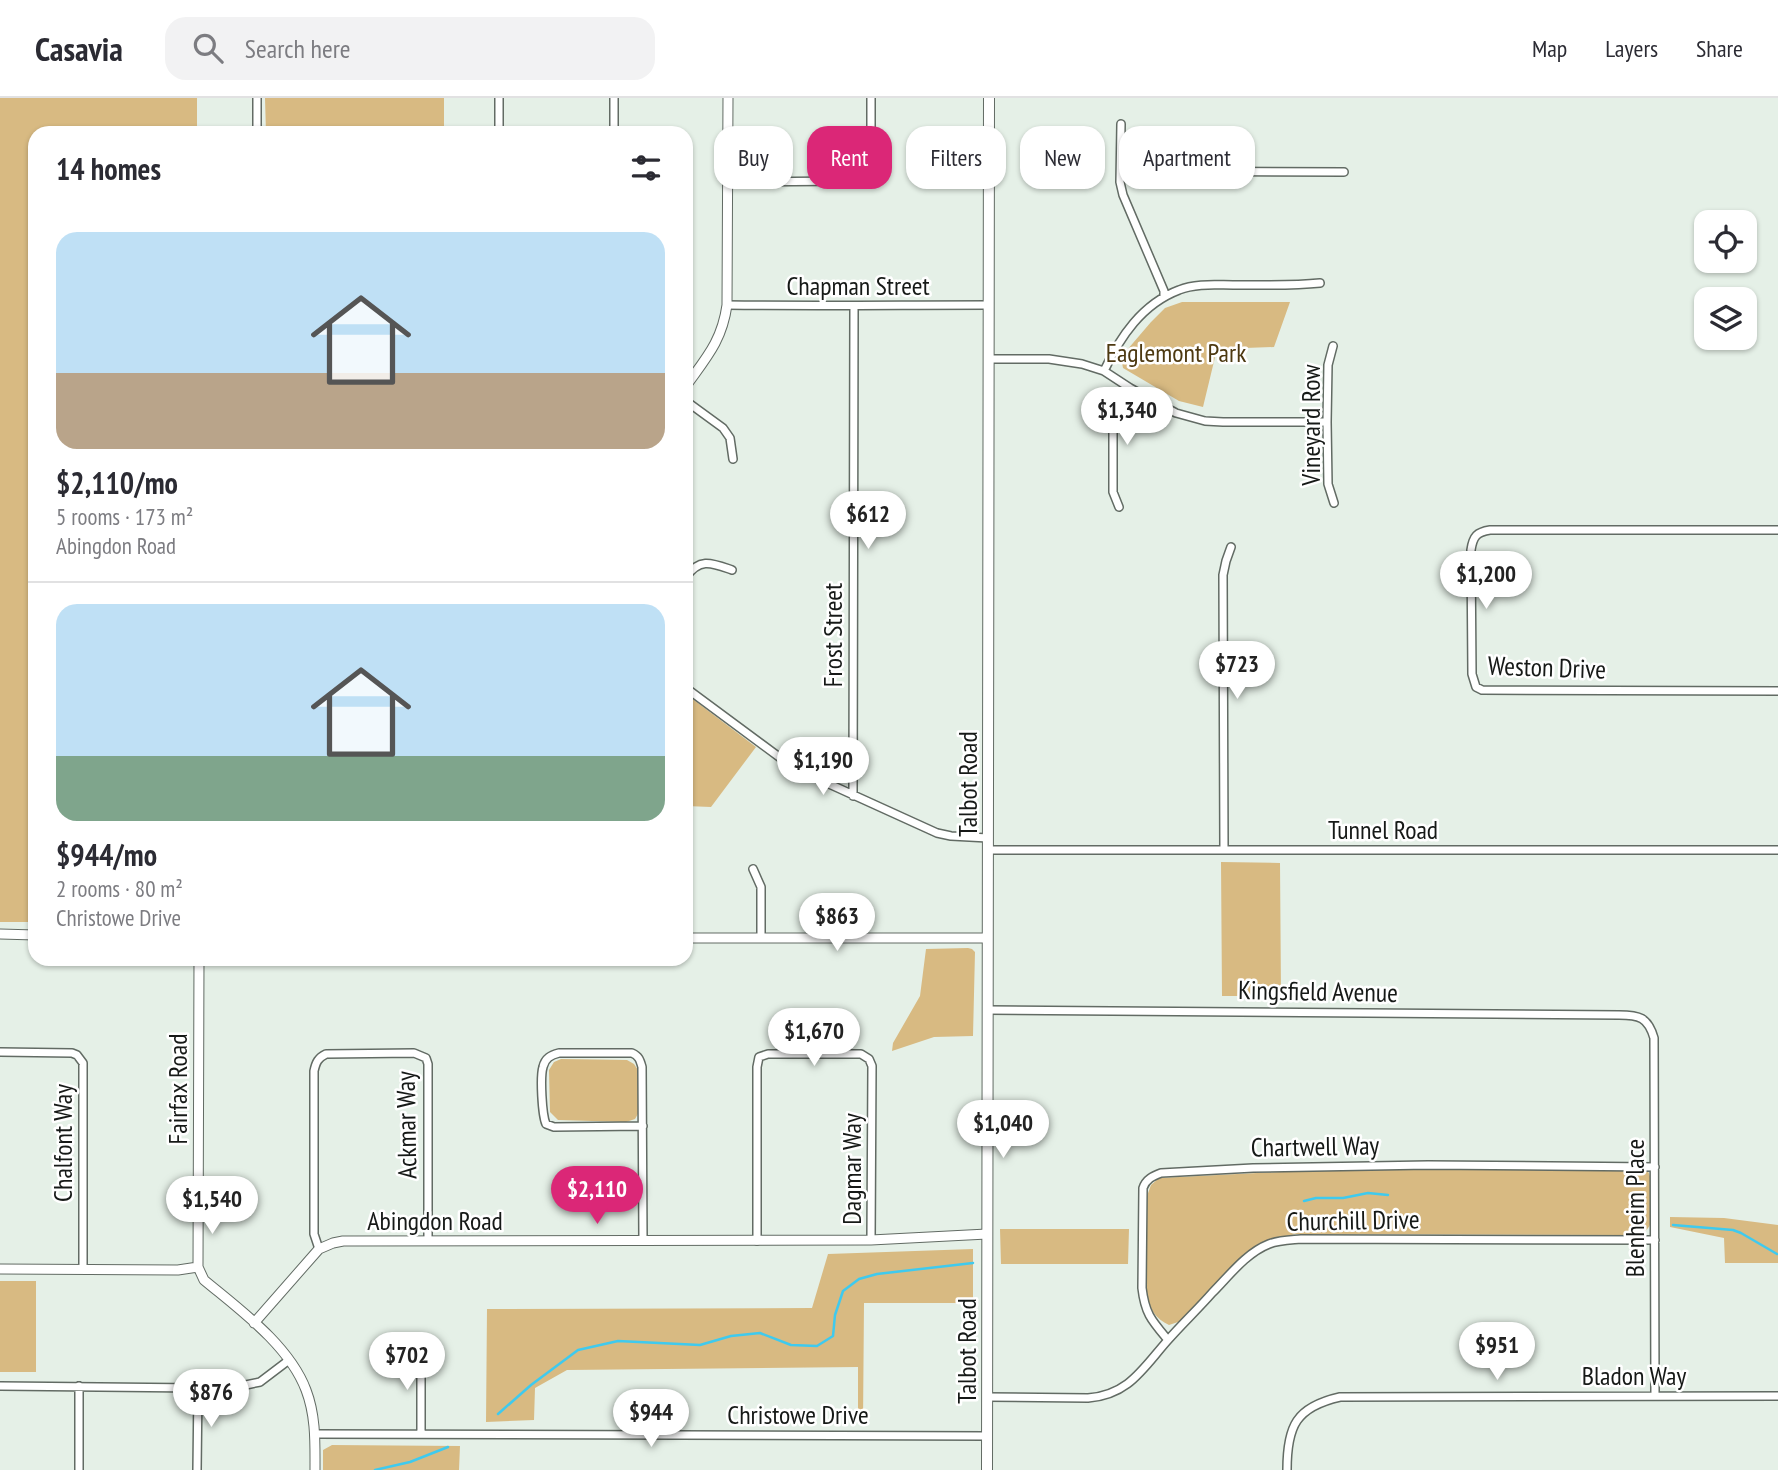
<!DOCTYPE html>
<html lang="en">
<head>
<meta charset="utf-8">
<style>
  body { margin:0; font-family:"PT Sans Narrow",sans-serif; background:#f2f2f3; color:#2b2b33; height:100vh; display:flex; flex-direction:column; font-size:26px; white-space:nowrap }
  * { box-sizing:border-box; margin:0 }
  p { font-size:23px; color:#7c7c81 }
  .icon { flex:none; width:38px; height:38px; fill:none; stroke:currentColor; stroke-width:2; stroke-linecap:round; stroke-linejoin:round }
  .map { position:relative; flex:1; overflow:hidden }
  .sheet { position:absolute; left:28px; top:28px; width:665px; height:840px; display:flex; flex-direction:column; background:#fff; border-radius:21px; box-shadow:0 2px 5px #0004 }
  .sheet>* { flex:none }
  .banner { position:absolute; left:714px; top:28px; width:665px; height:63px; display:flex; gap:14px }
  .buttons { position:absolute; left:1694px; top:112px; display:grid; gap:14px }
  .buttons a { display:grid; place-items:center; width:63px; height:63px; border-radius:14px; background:#fff; box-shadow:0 2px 5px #0004; font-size:35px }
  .price { position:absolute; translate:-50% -60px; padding:0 16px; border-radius:24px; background:#fff; color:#222; font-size:23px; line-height:46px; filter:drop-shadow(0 2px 4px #0008) }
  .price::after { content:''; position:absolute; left:50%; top:42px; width:21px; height:16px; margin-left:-10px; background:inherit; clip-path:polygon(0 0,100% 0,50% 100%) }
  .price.active { background:#db2777; color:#fff }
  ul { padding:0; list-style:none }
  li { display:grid; align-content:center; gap:14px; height:371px; padding:0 28px }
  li+li { border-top:2px solid #e1e1e2 }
  li span { display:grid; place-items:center; height:217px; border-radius:21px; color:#555 }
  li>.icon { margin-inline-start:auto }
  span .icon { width:126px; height:126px; fill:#fffc; stroke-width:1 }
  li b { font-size:30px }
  h2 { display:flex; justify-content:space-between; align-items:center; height:84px; padding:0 28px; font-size:30px }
  .chip { padding:0 24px; border-radius:21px; background:#fff; box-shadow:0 2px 5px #0004; font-size:24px; line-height:63px }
  .chip.active { background:#db2777; color:#fff }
  header { display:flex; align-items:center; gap:42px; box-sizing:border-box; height:98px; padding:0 35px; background:#fff; border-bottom:2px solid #e1e1e2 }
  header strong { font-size:33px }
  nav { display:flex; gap:38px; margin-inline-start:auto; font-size:24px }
  .search { width:490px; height:63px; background:#f2f2f3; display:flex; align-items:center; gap:18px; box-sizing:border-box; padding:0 24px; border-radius:21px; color:#7c7c81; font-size:26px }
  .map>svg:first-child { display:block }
  .green { fill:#d8ba82 }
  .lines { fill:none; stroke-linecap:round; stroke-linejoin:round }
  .stream { stroke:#3fcaee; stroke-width:2.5 }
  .minor-casing { stroke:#626b64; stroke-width:10 }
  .tertiary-casing { stroke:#626b64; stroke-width:11 }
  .secondary-casing { stroke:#626b64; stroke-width:12 }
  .minor { stroke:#fff; stroke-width:7 }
  .tertiary { stroke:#fff; stroke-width:9 }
  .secondary { stroke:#fff; stroke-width:10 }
  .labels { text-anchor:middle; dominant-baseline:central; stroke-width:5; stroke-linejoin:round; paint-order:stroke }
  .street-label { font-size:26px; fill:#161917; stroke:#fff }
  .park-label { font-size:26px; fill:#4d3911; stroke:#fff }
</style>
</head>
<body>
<header>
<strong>Casavia</strong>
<div class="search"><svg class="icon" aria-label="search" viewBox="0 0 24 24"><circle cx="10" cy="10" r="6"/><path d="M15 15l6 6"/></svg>Search here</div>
<nav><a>Map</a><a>Layers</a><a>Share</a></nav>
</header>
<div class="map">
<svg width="1778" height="1372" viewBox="0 0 1778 1372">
  <rect width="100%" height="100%" fill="#e5f0e7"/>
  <path class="green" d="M 0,0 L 197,0 L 197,35 L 35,35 L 35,824 L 0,824 Z
    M 265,0 L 444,0 L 444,35 L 266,35 Z
    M 1182,204 L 1290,204 L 1274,249 L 1217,251 L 1203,309 L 1179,303 L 1123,270 L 1121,259 L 1151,224 L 1165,210 Z
    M 686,596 L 756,649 L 711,709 L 686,708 Z
    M 1221,764 L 1280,765 L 1281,898 L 1222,898 Z
    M 926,851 L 968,850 L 972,851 L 975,854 L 973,938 L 934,939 L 892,953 L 893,945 L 920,898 Z
    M 561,961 L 627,962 L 634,966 L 638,972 L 639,1014 L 635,1021 L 626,1024 L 558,1022 L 550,1014 L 549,972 L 554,964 Z
    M 1419,1067 L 1647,1072 C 1656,1086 1651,1109 1651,1125 C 1647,1135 1639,1136 1629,1137 L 1296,1136 L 1266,1143 L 1243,1157 L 1181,1223 L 1169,1227 C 1156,1221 1149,1211 1147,1197 L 1147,1098 L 1151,1087 L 1159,1080 Z
    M 1670,1119 L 1724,1120 L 1778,1127 L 1778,1165 L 1725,1165 L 1724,1140 L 1670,1129 Z
    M 1000,1131 L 1129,1131 L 1128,1166 L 1001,1166 Z
    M 973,1151 L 973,1205 L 864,1205 L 863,1324 L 858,1324 L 858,1269 L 567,1272 L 535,1290 L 534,1322 L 486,1324 L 487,1211 L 812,1210 L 828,1156 Z
    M 0,1183 L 36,1183 L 36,1274 L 0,1274 Z
    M 332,1347 L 460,1348 L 459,1372 L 323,1372 L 323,1352 Z"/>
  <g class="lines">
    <path class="stream" d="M 1304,1103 L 1316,1100 L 1343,1100 L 1368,1095 L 1388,1097
      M 1673,1127 L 1733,1132 L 1741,1135 L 1777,1156
      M 498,1316 L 531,1287 L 578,1252 L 618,1243 L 700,1247 L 731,1238 L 760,1235 L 791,1247 L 817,1248 L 833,1238 L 835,1217 L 843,1193 L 859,1181 L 877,1176 L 973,1165
      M 375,1372 L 410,1364 L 448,1349"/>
    <defs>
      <path id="minor" d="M 1121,26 L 1120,84 L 1123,97 L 1164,193 L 1164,199
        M 257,35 L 257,0
        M 499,35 L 499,0
        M 614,35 L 614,0
        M 1121,73 L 1344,74
        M 728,84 L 853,83 C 864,80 869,77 871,65 L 871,0
        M 727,207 C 815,208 902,207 989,207
        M 1333,248 L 1328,267 L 1327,324 L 1328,386 L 1334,405
        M 989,261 L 1049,261 L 1082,266 L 1104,273 L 1130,290 L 1176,315 L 1205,323 L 1223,324 L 1327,324
        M 1104,273 C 1120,239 1142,206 1179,192 C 1196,185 1216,187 1233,187 C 1262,187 1291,188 1320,185
        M 686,303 L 723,330 L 730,340 L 733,361
        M 1119,409 L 1113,394 L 1113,328 L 1115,311 L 1130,290
        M 1778,432 L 1490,432 C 1477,434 1473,438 1471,452 L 1472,576 L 1476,589 L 1482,592 L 1778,593
        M 686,479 C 700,459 712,465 732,472
        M 686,590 L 794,670 L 937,735 L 951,738 L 988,740
        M 853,698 L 854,209
        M 988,752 L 1778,752
        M 1224,752 L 1223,477 L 1226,463 L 1231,449
        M 753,771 L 761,789 L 761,840
        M 988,912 L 1619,917 C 1639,917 1648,919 1654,940 L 1655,1297
        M 0,954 L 72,955 L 77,957 L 83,965 L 83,1171
        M 643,1028 L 554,1029 L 546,1026 C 542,1017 540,979 543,969 C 545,960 551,957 559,955 L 632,955 C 639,958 640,962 642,969 L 643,1143
        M 757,1143 L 757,969 L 759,959 L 768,956 L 861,956 L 869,961 L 872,968 L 871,1142
        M 319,1151 L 314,1136 L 314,973 C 316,964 318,960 326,956 L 414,955 L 426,960 L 428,966 L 428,1142
        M 1168,1242 C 1152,1223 1145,1216 1142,1190 L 1143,1090 C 1146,1081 1153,1078 1161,1075 L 1253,1070 L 1428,1067 L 1655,1069
        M 0,1288 L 198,1290 L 241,1288 L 260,1284 L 289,1262
        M 987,1299 L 1088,1300 C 1129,1297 1143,1270 1168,1242 C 1182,1226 1198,1211 1212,1195 C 1229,1178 1246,1155 1269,1146 C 1279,1142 1290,1142 1301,1141 L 1655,1142
        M 315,1336 L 986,1338
        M 421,1336 L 421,1253
        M 79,1372 L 79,1288
        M 197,1372 L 198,1290
        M 1287,1372 C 1287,1328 1296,1309 1340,1299 L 1778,1298"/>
      <path id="tertiary" d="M 686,288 C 706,260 722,243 727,207 L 728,0
        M 0,836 L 35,837
        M 686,840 L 987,840
        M 199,861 L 198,1169 L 204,1182 C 240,1212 289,1247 306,1292 C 316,1318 315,1345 315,1372
        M 0,1171 L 178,1172 L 198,1169
        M 254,1225 L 319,1151 L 333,1145 L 343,1143 L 871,1142 L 987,1136"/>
      <path id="secondary" d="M 987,1372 L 989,0"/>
    </defs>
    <use href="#minor" class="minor-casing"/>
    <use href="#tertiary" class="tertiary-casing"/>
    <use href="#secondary" class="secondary-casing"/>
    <use href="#minor" class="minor"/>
    <use href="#tertiary" class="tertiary"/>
    <use href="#secondary" class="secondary"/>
  </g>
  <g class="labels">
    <g class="street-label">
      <text x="858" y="187">Chapman Street</text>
      <text transform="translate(1310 327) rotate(-90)">Vineyard Row</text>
      <text transform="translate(832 537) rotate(-90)">Frost Street</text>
      <text transform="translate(1547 569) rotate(2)">Weston Drive</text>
      <text transform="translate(967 686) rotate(-90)">Talbot Road</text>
      <text x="1383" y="731">Tunnel Road</text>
      <text transform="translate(1318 893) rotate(1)">Kingsfield Avenue</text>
      <text transform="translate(177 991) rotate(-90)">Fairfax Road</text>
      <text transform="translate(406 1027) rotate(-91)">Ackmar Way</text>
      <text transform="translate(62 1045) rotate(-90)">Chalfont Way</text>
      <text transform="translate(1315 1048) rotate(-1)">Chartwell Way</text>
      <text transform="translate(851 1071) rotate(-90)">Dagmar Way</text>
      <text transform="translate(1634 1110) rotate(-90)">Blenheim Place</text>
      <text x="435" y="1122">Abingdon Road</text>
      <text transform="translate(1353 1122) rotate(-1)">Churchill Drive</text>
      <text transform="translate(966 1253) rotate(-90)">Talbot Road</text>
      <text x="1634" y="1277">Bladon Way</text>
      <text x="798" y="1316">Christowe Drive</text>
    </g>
    <g class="park-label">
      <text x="1176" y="254">Eaglemont Park</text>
    </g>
  </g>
</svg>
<div class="buttons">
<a><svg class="icon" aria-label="locate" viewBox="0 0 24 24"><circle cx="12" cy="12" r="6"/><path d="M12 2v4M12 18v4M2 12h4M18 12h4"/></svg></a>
<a><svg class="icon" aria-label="layers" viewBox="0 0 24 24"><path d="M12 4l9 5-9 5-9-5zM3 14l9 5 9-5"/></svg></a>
</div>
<b class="price" style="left:1127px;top:349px">$1,340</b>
<b class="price" style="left:868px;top:453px">$612</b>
<b class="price" style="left:1486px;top:513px">$1,200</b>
<b class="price" style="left:1237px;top:603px">$723</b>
<b class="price" style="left:823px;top:699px">$1,190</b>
<b class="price" style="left:837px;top:855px">$863</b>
<b class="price" style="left:814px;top:970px">$1,670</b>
<b class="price" style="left:1003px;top:1062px">$1,040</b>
<b class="price active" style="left:597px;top:1128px">$2,110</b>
<b class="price" style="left:212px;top:1138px">$1,540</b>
<b class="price" style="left:1497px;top:1284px">$951</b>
<b class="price" style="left:407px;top:1294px">$702</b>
<b class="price" style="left:211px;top:1331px">$876</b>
<b class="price" style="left:651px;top:1351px">$944</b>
<div class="banner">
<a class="chip">Buy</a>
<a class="chip active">Rent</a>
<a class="chip">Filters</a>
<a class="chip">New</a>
<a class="chip">Apartment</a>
</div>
<section class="sheet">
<h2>14 homes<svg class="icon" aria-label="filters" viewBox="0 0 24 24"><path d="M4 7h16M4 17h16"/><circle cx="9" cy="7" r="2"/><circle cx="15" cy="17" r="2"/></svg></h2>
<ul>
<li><span style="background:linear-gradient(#bfe0f5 65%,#b9a48a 0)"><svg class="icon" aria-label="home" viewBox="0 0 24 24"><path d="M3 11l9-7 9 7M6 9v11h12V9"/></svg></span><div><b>$2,110/mo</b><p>5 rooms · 173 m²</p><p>Abingdon Road</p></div></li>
<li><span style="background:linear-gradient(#bfe0f5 70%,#7fa58c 0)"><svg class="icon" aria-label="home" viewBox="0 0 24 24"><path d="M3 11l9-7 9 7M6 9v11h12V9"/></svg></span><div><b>$944/mo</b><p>2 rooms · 80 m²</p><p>Christowe Drive</p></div></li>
</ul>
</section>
</div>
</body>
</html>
